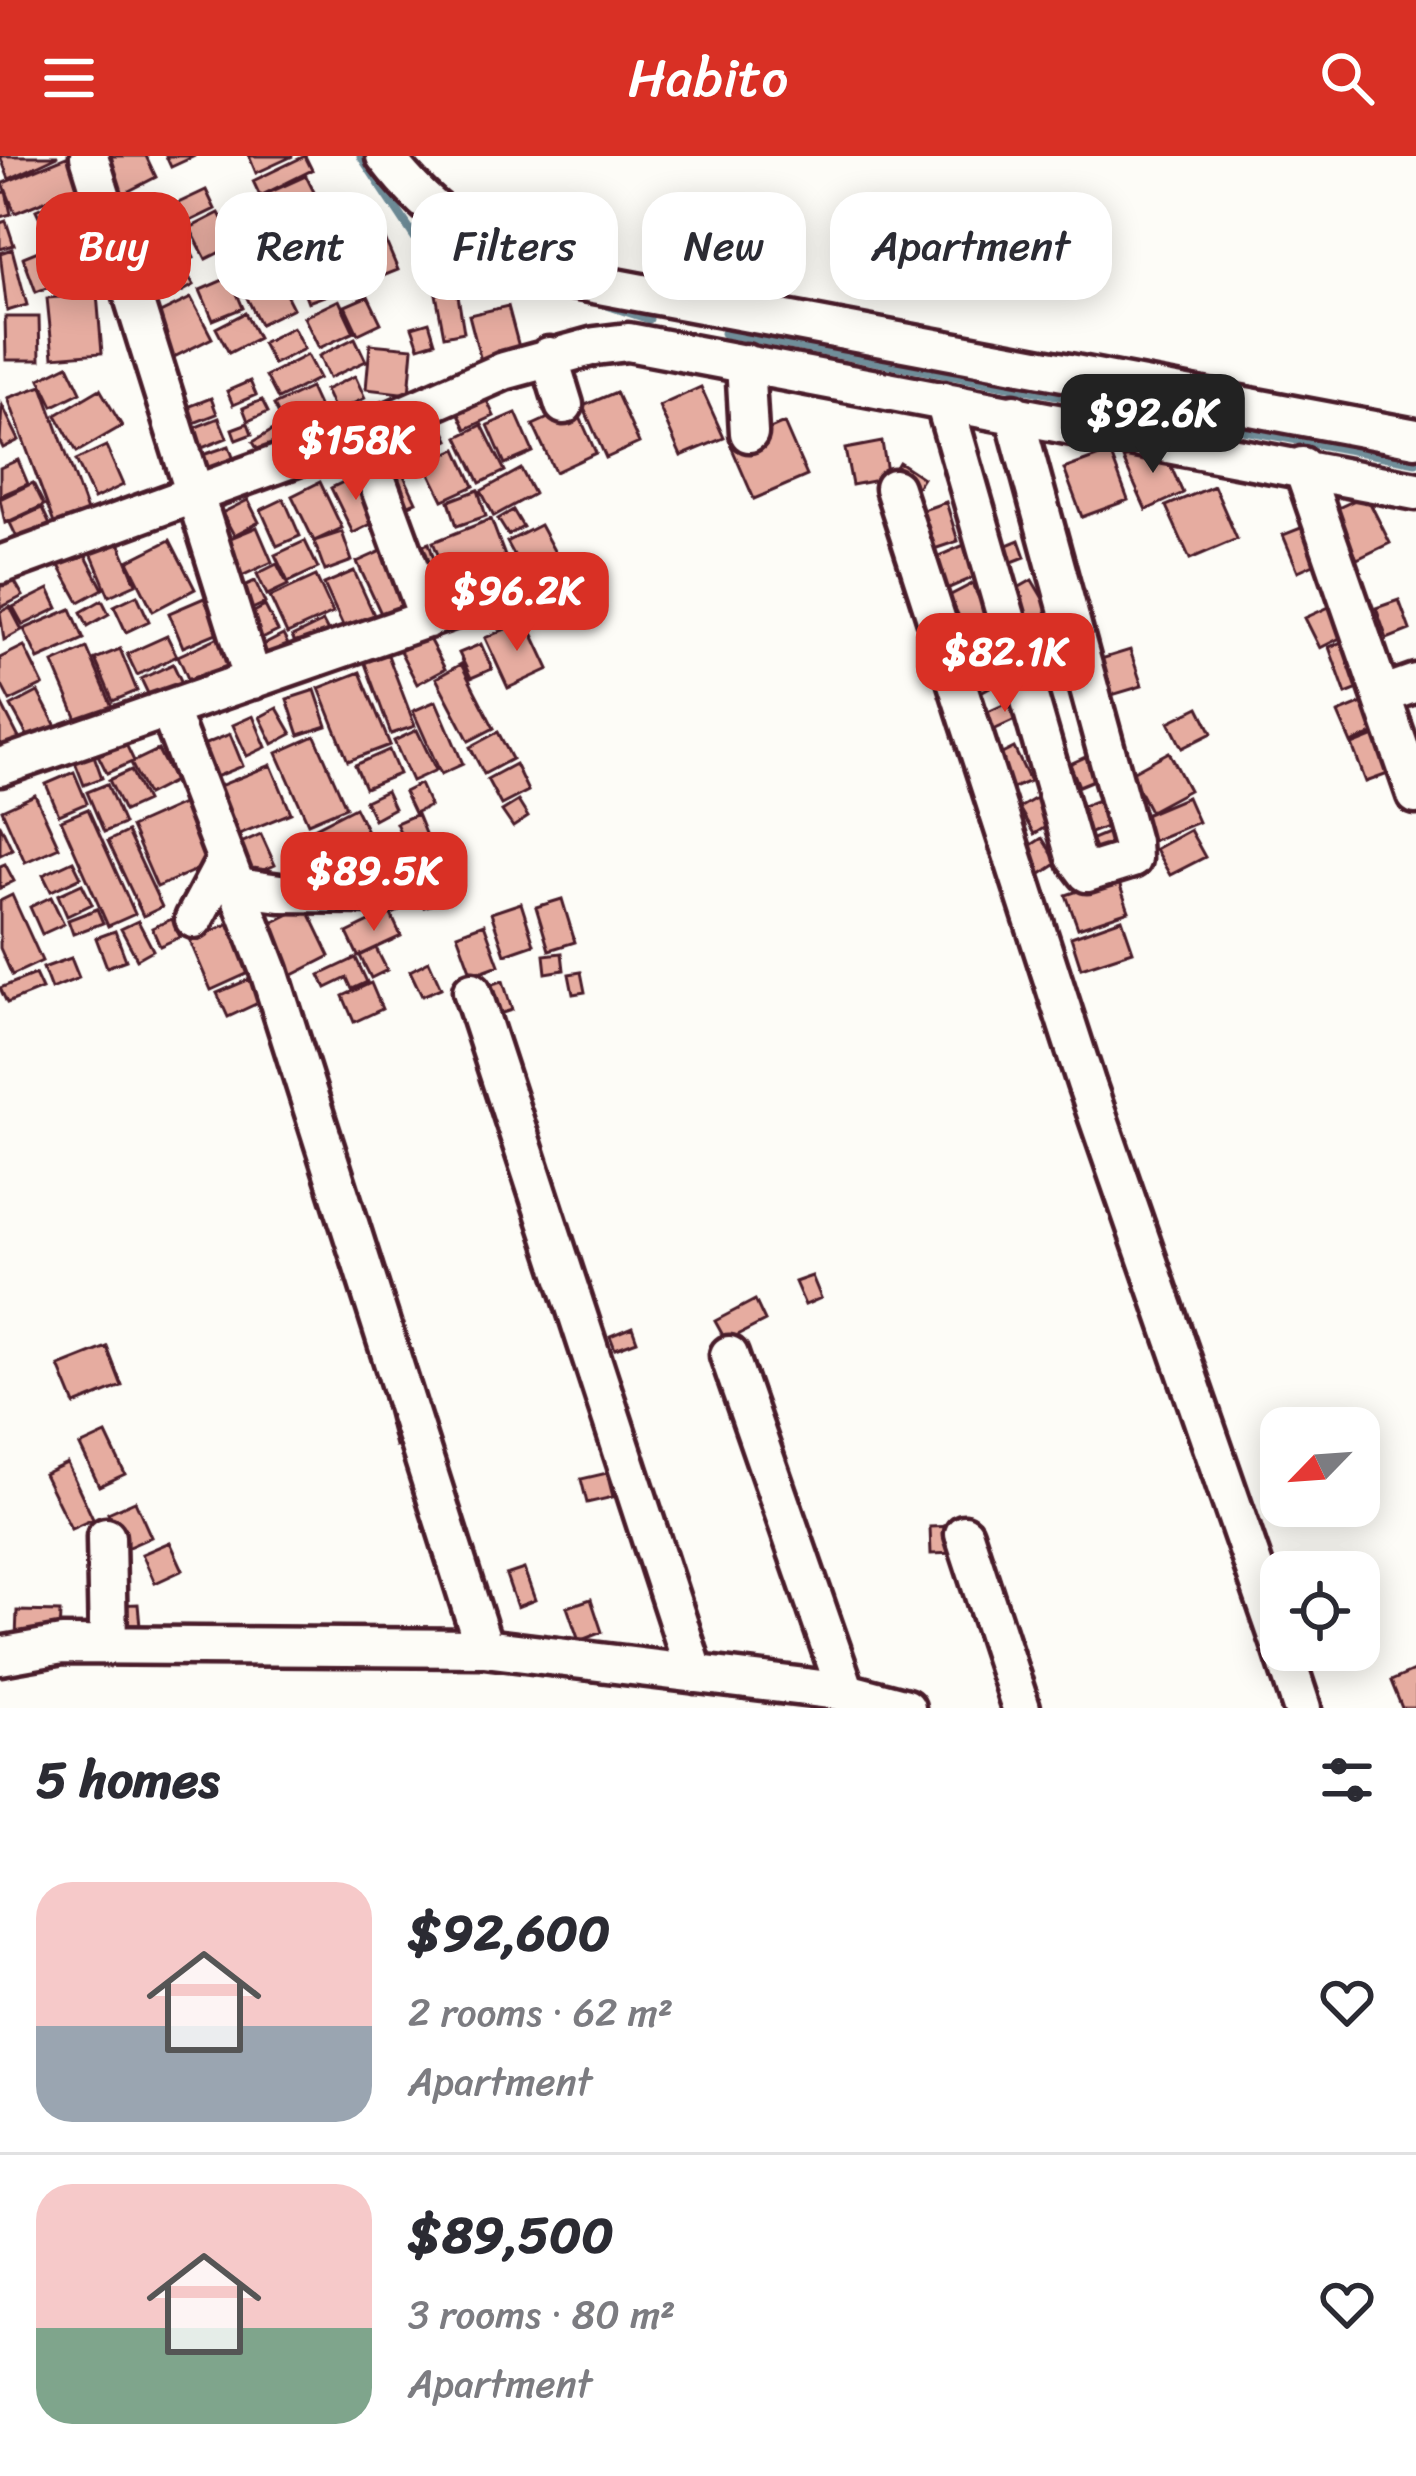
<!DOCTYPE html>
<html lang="en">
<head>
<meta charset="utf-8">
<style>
  body { margin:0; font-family:Sriracha,sans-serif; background:#f7f7f7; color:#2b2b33; height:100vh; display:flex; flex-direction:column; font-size:45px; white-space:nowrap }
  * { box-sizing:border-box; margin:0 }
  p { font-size:39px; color:#7c7c81 }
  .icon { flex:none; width:66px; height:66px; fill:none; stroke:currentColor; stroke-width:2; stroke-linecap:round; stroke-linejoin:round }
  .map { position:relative; height:1552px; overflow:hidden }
  .side { display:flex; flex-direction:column; background:#fff; flex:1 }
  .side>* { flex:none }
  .guide { position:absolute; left:36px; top:36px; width:1344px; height:108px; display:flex; gap:24px }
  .needle { width:78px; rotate:245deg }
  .controls { position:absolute; left:1260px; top:1251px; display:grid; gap:24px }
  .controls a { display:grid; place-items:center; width:120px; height:120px; border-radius:24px; background:#fff; box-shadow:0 6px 30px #0003; font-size:60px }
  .price { position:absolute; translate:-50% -102px; padding:0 27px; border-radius:24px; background:#d93025; color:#fff; font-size:39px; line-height:78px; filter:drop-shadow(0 3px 6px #0008) }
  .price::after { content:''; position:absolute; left:50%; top:72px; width:36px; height:27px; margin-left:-18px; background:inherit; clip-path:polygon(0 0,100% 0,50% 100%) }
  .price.active { background:#222; color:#fff }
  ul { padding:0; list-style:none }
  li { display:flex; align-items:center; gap:36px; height:300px; padding:0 36px }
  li+li { border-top:3px solid #e1e1e2 }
  li span { display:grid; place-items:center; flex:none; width:336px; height:240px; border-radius:36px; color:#555 }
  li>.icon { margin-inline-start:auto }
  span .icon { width:144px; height:144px; fill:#fffc; stroke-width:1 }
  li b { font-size:51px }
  h2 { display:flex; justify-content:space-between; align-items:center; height:144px; padding:0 36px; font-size:51px }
  .tag { padding:0 42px; border-radius:36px; background:#fff; box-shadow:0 6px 30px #0003; font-size:42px; line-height:108px }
  .tag.active { background:#d93025; color:#fff }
  header { display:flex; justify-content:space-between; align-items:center; height:156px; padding:0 36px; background:#d93025; color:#fff; font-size:54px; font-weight:600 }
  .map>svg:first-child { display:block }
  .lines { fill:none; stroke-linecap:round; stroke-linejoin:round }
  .stream { stroke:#6f8e9a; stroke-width:9 }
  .building { fill:#e6aca0; stroke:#4a1f2b; stroke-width:3 }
  .minor-casing { stroke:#4a1f2b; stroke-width:45 }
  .minor { stroke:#fdfcf7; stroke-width:36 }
</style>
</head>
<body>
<header><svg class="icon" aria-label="menu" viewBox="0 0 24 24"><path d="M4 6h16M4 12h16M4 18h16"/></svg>Habito<svg class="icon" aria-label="search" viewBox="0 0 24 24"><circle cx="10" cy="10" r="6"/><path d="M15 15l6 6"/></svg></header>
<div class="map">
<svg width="1416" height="1552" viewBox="0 0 1416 1552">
  <rect width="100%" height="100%" fill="#fdfcf7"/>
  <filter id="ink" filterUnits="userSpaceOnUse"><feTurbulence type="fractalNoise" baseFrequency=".00833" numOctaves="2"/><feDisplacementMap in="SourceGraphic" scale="24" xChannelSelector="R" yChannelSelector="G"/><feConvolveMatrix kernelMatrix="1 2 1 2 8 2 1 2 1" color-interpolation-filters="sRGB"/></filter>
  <g filter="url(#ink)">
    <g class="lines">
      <path class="stream" d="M 361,0 L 418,86 L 502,114
        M 598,146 L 649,163
        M 724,177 L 1416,306"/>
    </g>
    <path class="building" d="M 0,0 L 58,0 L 9,23 Z
      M 69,0 L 81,30 L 15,57 L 3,27 Z
      M 101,0 L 146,0 L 156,21 L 121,39 Z
      M 166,0 L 195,0 L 171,11 Z
      M 249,0 L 293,0 L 256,17 Z
      M 305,0 L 312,14 L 260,40 L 253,25 Z
      M 306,20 L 320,48 L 267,73 L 253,44 Z
      M 84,32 L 99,66 L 51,86 L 36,54 Z
      M 206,34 L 215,53 L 182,69 L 172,50 Z
      M 6,36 L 11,58 L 0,61 L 0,37 Z
      M 157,46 L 168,71 L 130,88 L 119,63 Z
      M 320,52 L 329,72 L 284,93 L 275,73 Z
      M 219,57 L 236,88 L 206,103 L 190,72 Z
      M 6,65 L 14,89 L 0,93 L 0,67 Z
      M 182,74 L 194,102 L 170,112 L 157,85 Z
      M 327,79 L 335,98 L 295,114 L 287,95 Z
      M 73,81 L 87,117 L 61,127 L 47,92 Z
      M 384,81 L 398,114 L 368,126 L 354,94 Z
      M 12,93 L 27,149 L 7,155 L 0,97 Z
      M 43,93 L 57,128 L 36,136 L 23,101 Z
      M 265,97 L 293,152 L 260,168 L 232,112 Z
      M 340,101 L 351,130 L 308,146 L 297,117 Z
      M 184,113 L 194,129 L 167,144 L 158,128 Z
      M 230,121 L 243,152 L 213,164 L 200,134 Z
      M 457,134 L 464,176 L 444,180 L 436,138 Z
      M 97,138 L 102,197 L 53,201 L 47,142 Z
      M 368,140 L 381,167 L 358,178 L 345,150 Z
      M 191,142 L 212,182 L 166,205 L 146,164 Z
      M 339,144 L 354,176 L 319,192 L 304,161 Z
      M 508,150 L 520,195 L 481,205 L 469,159 Z
      M 245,157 L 258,182 L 229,197 L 216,172 Z
      M 5,161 L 39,161 L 40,204 L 6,204 Z
      M 429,166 L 435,186 L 419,191 L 412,171 Z
      M 293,171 L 304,193 L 273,208 L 262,187 Z
      M 355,182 L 366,205 L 329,222 L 319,200 Z
      M 370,188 L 413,192 L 409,238 L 366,233 Z
      M 307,199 L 319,222 L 278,243 L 266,220 Z
      M 68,209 L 81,236 L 53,250 L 40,223 Z
      M 355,220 L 365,242 L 335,256 L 325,234 Z
      M 250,225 L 256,239 L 233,249 L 227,235 Z
      M 42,230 L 89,361 L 56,373 L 8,242 Z
      M 701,231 L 724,282 L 681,300 L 659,250 Z
      M 310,232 L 320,254 L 285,271 L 274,249 Z
      M 100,233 L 122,270 L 77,296 L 56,259 Z
      M 483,236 L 494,260 L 466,273 L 455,249 Z
      M 616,236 L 639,287 L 606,302 L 583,250 Z
      M 211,242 L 217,258 L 186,270 L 180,254 Z
      M 262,244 L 268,256 L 248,265 L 243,252 Z
      M 2,249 L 19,284 L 3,292 L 0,286 Z
      M 575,250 L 596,297 L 555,316 L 533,269 Z
      M 435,253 L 449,284 L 417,299 L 403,268 Z
      M 327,256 L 336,273 L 289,298 L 280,281 Z
      M 516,257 L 533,296 L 505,308 L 488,269 Z
      M 219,262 L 227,282 L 192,296 L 183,276 Z
      M 248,267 L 252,278 L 236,284 L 232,273 Z
      M 784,267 L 807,320 L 754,343 L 731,290 Z
      M 482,269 L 505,315 L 480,327 L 458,281 Z
      M 273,274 L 279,284 L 259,296 L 253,286 Z
      M 882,286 L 888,322 L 852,329 L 845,293 Z
      M 1160,287 L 1183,337 L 1146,354 L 1123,303 Z
      M 106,290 L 123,329 L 94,343 L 76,304 Z
      M 229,290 L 238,315 L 205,326 L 197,301 Z
      M 457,293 L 474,330 L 443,344 L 425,307 Z
      M 1110,296 L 1128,344 L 1082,361 L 1064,313 Z
      M 18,304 L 28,328 L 0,340 L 0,312 Z
      M 899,306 L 923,322 L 914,336 L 890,321 Z
      M 401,313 L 416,346 L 393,356 L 378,323 Z
      M 521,313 L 534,338 L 494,360 L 481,335 Z
      M 360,318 L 381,363 L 353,377 L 331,332 Z
      M 320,326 L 342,372 L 314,385 L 292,340 Z
      M 33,327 L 44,349 L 5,367 L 0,343 Z
      M 1214,330 L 1237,383 L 1190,403 L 1166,350 Z
      M 478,334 L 486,360 L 457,370 L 449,345 Z
      M 1366,339 L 1390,387 L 1357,403 L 1334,354 Z
      M 284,343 L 300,380 L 277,390 L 261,354 Z
      M 248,344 L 259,366 L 234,379 L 222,357 Z
      M 946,346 L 958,385 L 922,397 L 909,359 Z
      M 42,352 L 52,373 L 20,388 L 10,367 Z
      M 513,354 L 523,371 L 508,379 L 498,363 Z
      M 491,363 L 506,403 L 449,426 L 433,386 Z
      M 1311,368 L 1325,403 L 1298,415 L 1283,379 Z
      M 540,369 L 558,402 L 525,419 L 507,386 Z
      M 257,371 L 272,406 L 239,421 L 223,385 Z
      M 342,376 L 352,405 L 325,415 L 314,385 Z
      M 116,379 L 136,428 L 109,440 L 88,390 Z
      M 170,384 L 195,433 L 153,455 L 128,405 Z
      M 1019,384 L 1025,401 L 999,411 L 992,395 Z
      M 305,385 L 318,412 L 288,426 L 275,399 Z
      M 971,386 L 984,417 L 940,436 L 927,405 Z
      M 429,387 L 438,416 L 427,419 L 418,391 Z
      M 82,393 L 103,433 L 79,446 L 57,406 Z
      M 386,393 L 413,451 L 384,464 L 357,406 Z
      M 570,402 L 579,423 L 540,439 L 531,418 Z
      M 515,406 L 526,437 L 477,455 L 466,424 Z
      M 277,408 L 288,429 L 267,439 L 257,418 Z
      M 354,415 L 375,461 L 345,474 L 324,428 Z
      M 441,417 L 455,445 L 431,455 L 419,429 Z
      M 11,419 L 23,440 L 0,452 L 0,425 Z
      M 316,420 L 333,457 L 287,478 L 270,441 Z
      M 1032,424 L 1051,456 L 1023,473 L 1004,440 Z
      M 255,425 L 265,447 L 252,453 L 242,431 Z
      M 972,428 L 989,461 L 965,473 L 949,440 Z
      M 49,433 L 58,452 L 23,469 L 13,451 Z
      M 137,439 L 149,465 L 126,476 L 114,450 Z
      M 204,442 L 219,476 L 183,491 L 169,457 Z
      M 102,444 L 109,458 L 88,470 L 81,456 Z
      M 1399,444 L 1410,474 L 1387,483 L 1376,452 Z
      M 1338,447 L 1352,476 L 1320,492 L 1305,462 Z
      M 265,450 L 278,475 L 256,486 L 243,462 Z
      M 10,451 L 22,474 L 4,484 L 0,456 Z
      M 71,453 L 84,483 L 38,503 L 24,473 Z
      M 526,464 L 549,513 L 508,532 L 485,482 Z
      M 323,466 L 333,485 L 301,500 L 292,481 Z
      M 1001,476 L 1012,497 L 989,508 L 979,487 Z
      M 283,479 L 294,500 L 265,514 L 254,494 Z
      M 167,480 L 177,500 L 137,519 L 127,498 Z
      M 219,481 L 236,517 L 194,536 L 178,500 Z
      M 428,481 L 445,513 L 417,528 L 400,495 Z
      M 1349,483 L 1366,530 L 1346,538 L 1329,491 Z
      M 969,486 L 979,503 L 960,514 L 950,496 Z
      M 481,488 L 492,513 L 471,522 L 459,497 Z
      M 24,490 L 43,529 L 10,545 L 0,526 L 0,502 Z
      M 87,492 L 113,553 L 79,568 L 53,507 Z
      M 120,493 L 137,535 L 113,545 L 95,503 Z
      M 386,494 L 415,570 L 391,578 L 363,502 Z
      M 1130,494 L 1142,530 L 1102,542 L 1091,506 Z
      M 988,507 L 999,526 L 979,537 L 987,552 L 977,558 L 958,523 Z
      M 173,508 L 184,531 L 152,546 L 141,523 Z
      M 461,508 L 494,572 L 469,585 L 436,522 Z
      M 360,516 L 390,589 L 348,605 L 319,532 Z
      M 315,534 L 327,570 L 299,579 L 287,543 Z
      M 38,536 L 59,576 L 33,590 L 11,550 Z
      M 1021,541 L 1028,558 L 989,576 L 981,559 Z
      M 0,545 L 24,592 L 0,603 Z
      M 436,545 L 463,608 L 441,618 L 413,555 Z
      M 1367,545 L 1380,575 L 1351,587 L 1338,557 Z
      M 1199,551 L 1212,577 L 1182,592 L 1169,566 Z
      M 277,552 L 292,578 L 273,588 L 260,561 Z
      M 253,560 L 266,591 L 247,600 L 233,569 Z
      M 417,574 L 436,614 L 412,625 L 394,585 Z
      M 498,576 L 512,603 L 484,618 L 470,591 Z
      M 1382,577 L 1396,615 L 1366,626 L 1352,589 Z
      M 230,578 L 243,610 L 206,625 L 193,593 Z
      M 122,580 L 134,605 L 107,617 L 95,593 Z
      M 315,580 L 346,651 L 308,667 L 277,597 Z
      M 1014,592 L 1030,625 L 1011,633 L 996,601 Z
      M 92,594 L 102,622 L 84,629 L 73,601 Z
      M 158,594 L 174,625 L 147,639 L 131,607 Z
      M 389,594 L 399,618 L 365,632 L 355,609 Z
      M 1169,596 L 1189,634 L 1150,655 L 1130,617 Z
      M 1090,599 L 1101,621 L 1079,630 L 1070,608 Z
      M 515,608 L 528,635 L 501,649 L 487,623 Z
      M 271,609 L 291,657 L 227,683 L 207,635 Z
      M 131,614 L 146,645 L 124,655 L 109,624 Z
      M 74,616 L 87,647 L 59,659 L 46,628 Z
      M 107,628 L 124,668 L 104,676 L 87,636 Z
      M 420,628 L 430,650 L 414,657 L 404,636 Z
      M 386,635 L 394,652 L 374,663 L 365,645 Z
      M 35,639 L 59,691 L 25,706 L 2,654 Z
      M 1187,641 L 1198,666 L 1152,685 L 1142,660 Z
      M 196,642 L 223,702 L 157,731 L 131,671 Z
      M 1036,642 L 1052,667 L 1034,678 L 1019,652 Z
      M 1104,642 L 1114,668 L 1085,679 L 1075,653 Z
      M 518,645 L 528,661 L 513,671 L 502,655 Z
      M 355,651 L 367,675 L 326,695 L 314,672 Z
      M 88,653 L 135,758 L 108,770 L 61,664 Z
      M 417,658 L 426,680 L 406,689 L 396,667 Z
      M 0,668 L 12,693 L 0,699 Z
      M 1114,674 L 1123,695 L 1088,710 L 1080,688 Z
      M 1190,674 L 1205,701 L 1170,719 L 1155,693 Z
      M 127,676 L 162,751 L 143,760 L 108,685 Z
      M 261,678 L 275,709 L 245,723 L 230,692 Z
      M 1042,682 L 1058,707 L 1035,722 L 1019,697 Z
      M 393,685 L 417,722 L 392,739 L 367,702 Z
      M 73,705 L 81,721 L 51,735 L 43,719 Z
      M 5,708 L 14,725 L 0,732 L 0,710 Z
      M 446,715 L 454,741 L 424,751 L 415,726 Z
      M 1117,722 L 1129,755 L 1078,772 L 1066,739 Z
      M 82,728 L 92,748 L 67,760 L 58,739 Z
      M 12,739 L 42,805 L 12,819 L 0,792 L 0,745 Z
      M 51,741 L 64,768 L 42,778 L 30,751 Z
      M 562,743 L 575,786 L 549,794 L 536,751 Z
      M 521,747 L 534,788 L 505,798 L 491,757 Z
      M 306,750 L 330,800 L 285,823 L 260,773 Z
      M 97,753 L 103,767 L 73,778 L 68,764 Z
      M 390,756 L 401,780 L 358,800 L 347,777 Z
      M 172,763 L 180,781 L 160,790 L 152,772 Z
      M 1122,763 L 1133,795 L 1081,812 L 1071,781 Z
      M 138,765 L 153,794 L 137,803 L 121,773 Z
      M 232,766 L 253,815 L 211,834 L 190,785 Z
      M 484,768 L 499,809 L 472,819 L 457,778 Z
      M 115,775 L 126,804 L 107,811 L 96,782 Z
      M 376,792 L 387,814 L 371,822 L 360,800 Z
      M 562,797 L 564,814 L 546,817 L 544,799 Z
      M 71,802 L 79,822 L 51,833 L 43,812 Z
      M 356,802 L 367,826 L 352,833 L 347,822 L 326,832 L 320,819 Z
      M 429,805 L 441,832 L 422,840 L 410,815 Z
      M 581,816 L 585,836 L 573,838 L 569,818 Z
      M 35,818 L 42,833 L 7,847 L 0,832 Z
      M 250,823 L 260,846 L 228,861 L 217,837 Z
      M 503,825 L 512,854 L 486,862 L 477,832 Z
      M 371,827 L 382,853 L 354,866 L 343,840 Z
      M 812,1120 L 821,1142 L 805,1149 L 795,1126 Z
      M 755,1144 L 765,1165 L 726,1185 L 715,1165 Z
      M 632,1171 L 637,1185 L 615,1193 L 610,1180 Z
      M 107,1191 L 122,1230 L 75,1249 L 59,1210 Z
      M 398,1235 L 410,1287 L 395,1290 L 382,1239 Z
      M 106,1278 L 125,1318 L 99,1330 L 80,1290 Z
      M 67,1307 L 93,1363 L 71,1373 L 44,1318 Z
      M 607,1317 L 613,1341 L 587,1347 L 581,1323 Z
      M 135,1345 L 151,1381 L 124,1393 L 108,1357 Z
      M 956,1370 L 956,1397 L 931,1398 L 930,1371 Z
      M 170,1386 L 183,1414 L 155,1427 L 142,1398 Z
      M 524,1413 L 535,1444 L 517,1451 L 506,1419 Z
      M 591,1443 L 602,1476 L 579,1485 L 567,1451 Z
      M 138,1448 L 141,1482 L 116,1484 L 114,1449 Z
      M 17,1455 L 60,1456 L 59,1485 L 16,1483 Z
      M 1416,1514 L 1416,1552 L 1402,1552 L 1391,1525 Z"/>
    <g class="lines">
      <defs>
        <path id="minor" d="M 89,0 L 253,524
          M 385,0 C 437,69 484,90 562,122 L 1416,282
          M 549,200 L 564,249
          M 745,207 L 749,277
          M 944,245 L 1075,701 L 1087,717 L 1132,703 L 1131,686 L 1014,257
          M 360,278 L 428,463
          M 1302,310 L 1416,639
          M 894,332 L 1086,927 L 1281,1489
          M 0,409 L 360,278 L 504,215 L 595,190 L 628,186 L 1416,335
          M 1382,539 L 1416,527
          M 169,555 L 269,815 L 484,1492
          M 0,611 L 467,449
          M 237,731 L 280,737 L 386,738
          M 194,763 L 226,703
          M 472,835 L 695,1518
          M 729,1199 L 846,1536
          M 964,1378 L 1021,1552
          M 106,1381 L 108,1490
          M 1283,1494 L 1302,1552
          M 0,1500 L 62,1489 L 484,1492 L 846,1536 L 906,1552"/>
      </defs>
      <use href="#minor" class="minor-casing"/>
      <use href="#minor" class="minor"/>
    </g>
  </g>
</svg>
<div class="controls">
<a><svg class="needle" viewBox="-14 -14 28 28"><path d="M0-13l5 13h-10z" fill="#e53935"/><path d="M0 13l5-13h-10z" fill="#7c7c81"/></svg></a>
<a><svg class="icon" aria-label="locate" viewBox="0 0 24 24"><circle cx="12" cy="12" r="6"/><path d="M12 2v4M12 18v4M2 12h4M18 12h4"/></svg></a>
</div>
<b class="price active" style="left:1153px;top:320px">$92.6K</b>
<b class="price" style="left:356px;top:347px">$158K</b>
<b class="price" style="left:517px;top:498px">$96.2K</b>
<b class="price" style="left:1005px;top:559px">$82.1K</b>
<b class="price" style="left:374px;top:778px">$89.5K</b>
<div class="guide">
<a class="tag active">Buy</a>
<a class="tag">Rent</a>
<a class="tag">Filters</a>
<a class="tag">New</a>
<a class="tag">Apartment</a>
</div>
</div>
<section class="side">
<h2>5 homes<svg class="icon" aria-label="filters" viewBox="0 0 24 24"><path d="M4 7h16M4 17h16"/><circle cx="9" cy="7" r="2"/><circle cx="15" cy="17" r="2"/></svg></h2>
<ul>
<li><span style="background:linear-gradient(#f6c9c9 60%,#9aa5b1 0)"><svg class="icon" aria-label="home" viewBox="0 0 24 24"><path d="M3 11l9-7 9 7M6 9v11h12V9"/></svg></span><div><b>$92,600</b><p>2 rooms · 62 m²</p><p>Apartment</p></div><svg class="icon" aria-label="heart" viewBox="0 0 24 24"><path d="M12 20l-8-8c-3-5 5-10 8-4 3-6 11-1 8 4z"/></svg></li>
<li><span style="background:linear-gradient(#f6c9c9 60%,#7fa58c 0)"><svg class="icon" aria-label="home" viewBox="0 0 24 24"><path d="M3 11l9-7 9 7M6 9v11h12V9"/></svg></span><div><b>$89,500</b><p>3 rooms · 80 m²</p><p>Apartment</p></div><svg class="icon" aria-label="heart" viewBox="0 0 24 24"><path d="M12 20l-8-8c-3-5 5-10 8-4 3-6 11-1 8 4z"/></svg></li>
</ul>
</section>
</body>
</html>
